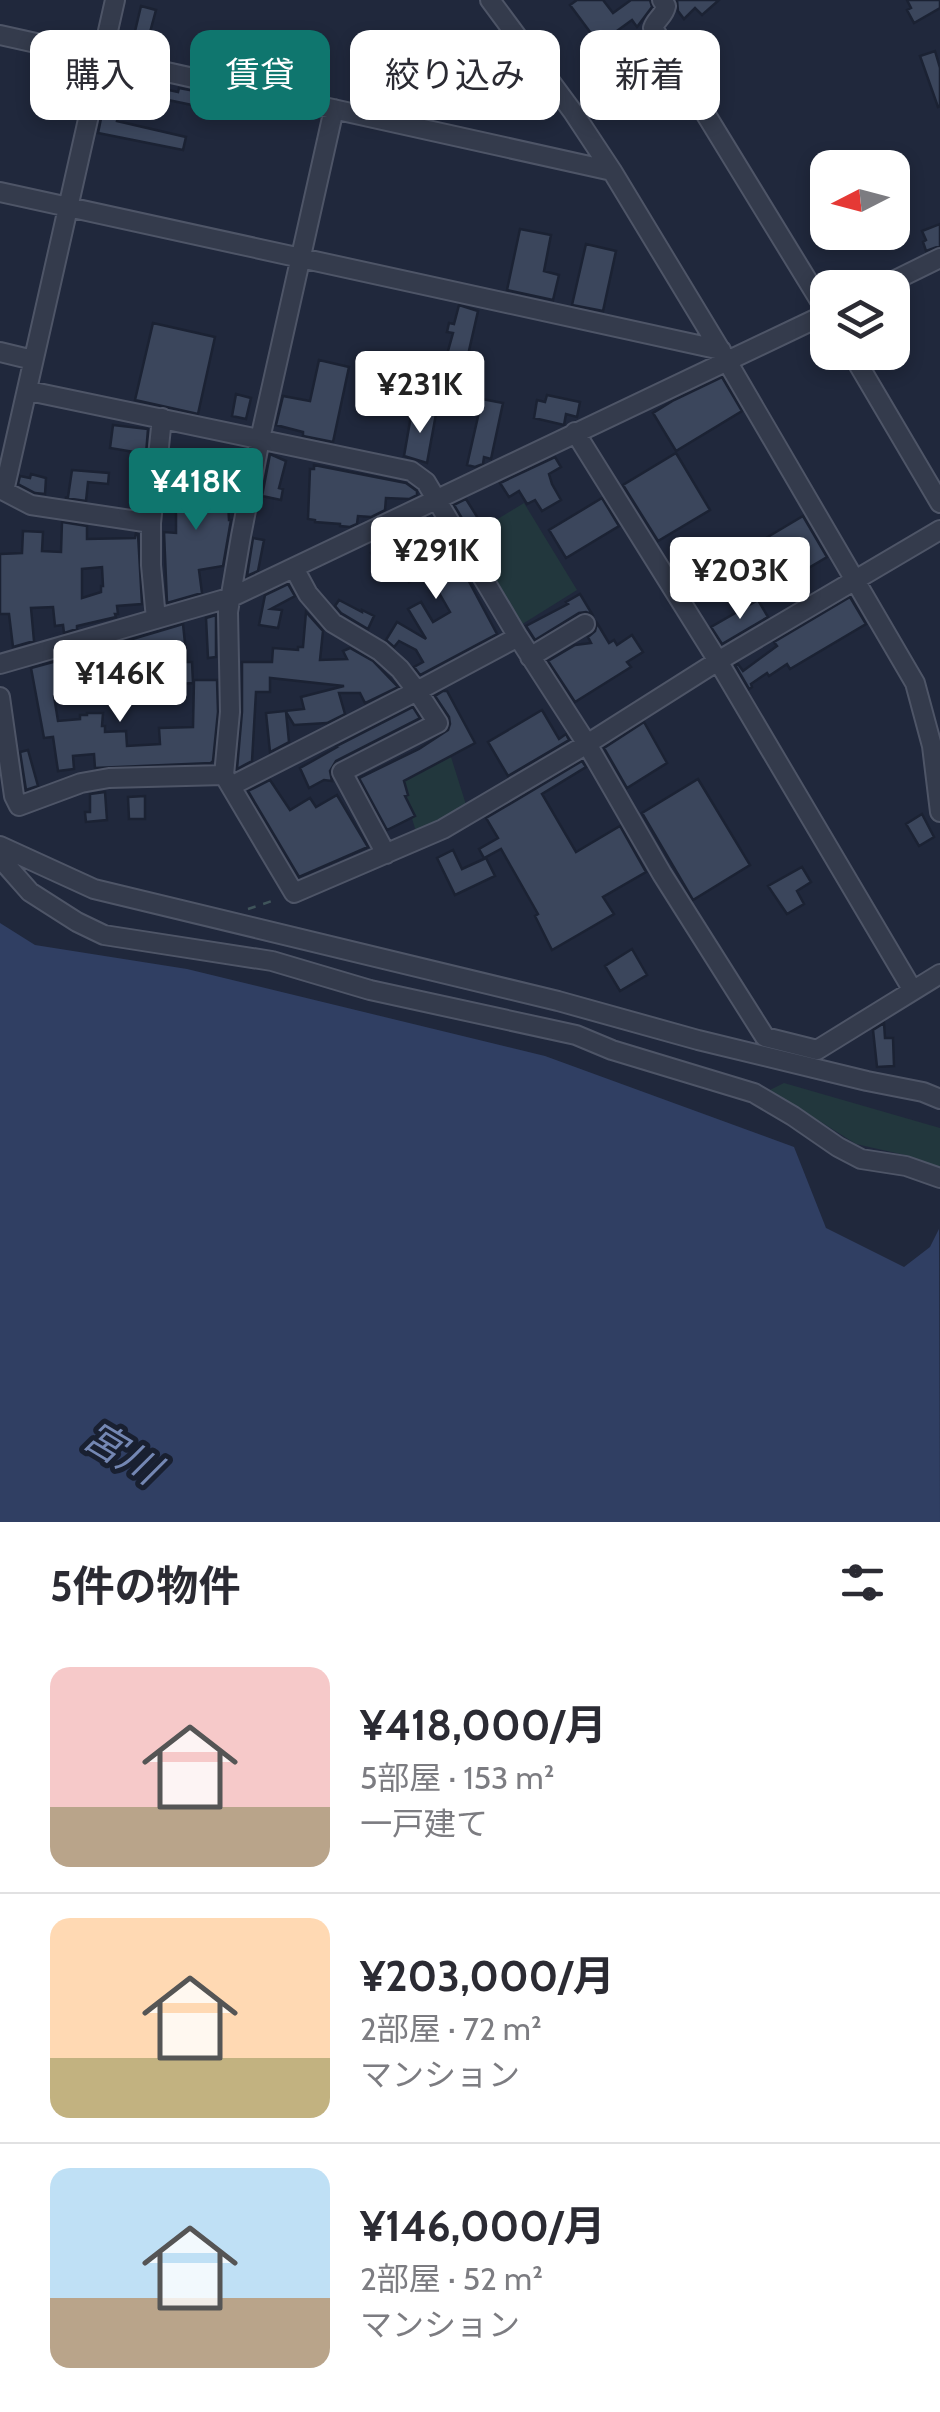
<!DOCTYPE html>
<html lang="ja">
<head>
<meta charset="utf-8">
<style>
  body { margin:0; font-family:Cabin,"Noto Sans JP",sans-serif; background:#f7f7f7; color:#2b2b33; height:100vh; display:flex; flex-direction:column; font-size:38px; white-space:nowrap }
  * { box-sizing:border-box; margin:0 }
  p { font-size:32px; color:#7c7c81 }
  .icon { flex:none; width:55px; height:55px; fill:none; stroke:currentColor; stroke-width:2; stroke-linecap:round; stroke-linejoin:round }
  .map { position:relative; height:1522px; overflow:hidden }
  .drawer { display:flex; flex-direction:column; background:#fff; flex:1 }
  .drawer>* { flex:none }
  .top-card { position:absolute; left:30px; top:30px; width:880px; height:90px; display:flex; gap:20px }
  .needle { width:65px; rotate:264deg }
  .buttons { position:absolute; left:810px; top:150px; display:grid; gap:20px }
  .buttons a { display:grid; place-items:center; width:100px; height:100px; border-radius:20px; background:#fff; box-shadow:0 5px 15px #0003; font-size:50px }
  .price { position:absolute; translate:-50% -85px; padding:0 22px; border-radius:10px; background:#fff; color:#222; font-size:32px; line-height:65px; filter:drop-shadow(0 2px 5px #0008) }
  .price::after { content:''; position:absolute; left:50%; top:60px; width:30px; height:22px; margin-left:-15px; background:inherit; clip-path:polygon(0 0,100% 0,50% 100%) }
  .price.current { background:#0f766e; color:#fff }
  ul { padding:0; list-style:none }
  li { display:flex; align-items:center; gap:30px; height:250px; padding:0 50px }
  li+li { border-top:2px solid #e1e1e2 }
  li span { display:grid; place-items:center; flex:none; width:280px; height:200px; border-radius:20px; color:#555 }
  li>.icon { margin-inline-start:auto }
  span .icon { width:120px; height:120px; fill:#fffc; stroke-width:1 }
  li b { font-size:42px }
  h2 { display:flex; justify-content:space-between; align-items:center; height:120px; padding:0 50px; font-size:42px }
  .chip { padding:0 35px; border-radius:20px; background:#fff; box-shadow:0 5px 15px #0003; font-size:35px; line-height:90px }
  .chip.current { background:#0f766e; color:#fff }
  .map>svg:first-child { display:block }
  .green { fill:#22373d }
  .water { fill:#303f63 }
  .building { fill:#3b465c; stroke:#1b2233; stroke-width:2.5; fill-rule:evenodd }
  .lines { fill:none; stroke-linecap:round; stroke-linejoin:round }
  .minor-casing { stroke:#4e5567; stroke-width:22 }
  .path { stroke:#3f545a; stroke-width:2.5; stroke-dasharray:8 8; stroke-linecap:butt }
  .minor { stroke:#343b4c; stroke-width:18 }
  .labels { text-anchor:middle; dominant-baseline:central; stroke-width:10; stroke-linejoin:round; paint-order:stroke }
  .water-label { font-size:40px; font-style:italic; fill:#7487b3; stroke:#192031 }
</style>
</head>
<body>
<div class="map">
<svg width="940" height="1522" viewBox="0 0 940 1522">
  <rect width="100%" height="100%" fill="#20283c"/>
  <path class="green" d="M 524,503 L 577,590 L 516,628 L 463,540 Z
    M 451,757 L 468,811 L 417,835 L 401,782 Z
    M 784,1083 L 940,1128 L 940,1170 L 909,1156 L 856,1144 L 770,1090 Z"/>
  <path class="water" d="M 0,923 L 35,945 L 187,969 L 545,1056 L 794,1147 L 826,1228 L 904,1267 L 930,1247 L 939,1229 L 940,1522 L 0,1522 Z"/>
  <path class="building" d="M 577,0 L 603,0 L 613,13 L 631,0 L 650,0 L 652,7 L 637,27 L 632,20 L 599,44 L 570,5 Z
    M 677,0 L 719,0 L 702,15 L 695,8 L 684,19 L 678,11 Z
    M 907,0 L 940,0 L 940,8 L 914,23 L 907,10 L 911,8 Z
    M 141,6 L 156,10 L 146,47 L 132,44 Z
    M 935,51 L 940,68 L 940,106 L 938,107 L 920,56 Z
    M 111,73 L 152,82 L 151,86 L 178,92 L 179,88 L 195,91 L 192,105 L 168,100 L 166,107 L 152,104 L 153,98 L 109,89 Z
    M 103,109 L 119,113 L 117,121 L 186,137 L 183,150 L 98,133 Z
    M 940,224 L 940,246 L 926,251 L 923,242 L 926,240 L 922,231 Z
    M 520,229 L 551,235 L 544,271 L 559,275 L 553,300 L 507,290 Z
    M 586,244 L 616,251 L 603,311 L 572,305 Z
    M 459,305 L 478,311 L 468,355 L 448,351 L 453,333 L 447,332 L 449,323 L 454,324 Z
    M 153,323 L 215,337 L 198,414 L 135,400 Z
    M 319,360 L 349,367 L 333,442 L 303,436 L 303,432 L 276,425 L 283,396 L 310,401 Z
    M 722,377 L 742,411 L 676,451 L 653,413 L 674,400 Z
    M 236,394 L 251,398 L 246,419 L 232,416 Z
    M 547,395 L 580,402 L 577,417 L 566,414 L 564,425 L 534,418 L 537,400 L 545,402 Z
    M 482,399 L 503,403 L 491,459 L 484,457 L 483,464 L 475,467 L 467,465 Z
    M 412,410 L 436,414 L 427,463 L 404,456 Z
    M 113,425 L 148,429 L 146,454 L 110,448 Z
    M 676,453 L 710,510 L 658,541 L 623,485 Z
    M 270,454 L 286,461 L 279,488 L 283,489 L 281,500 L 262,496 Z
    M 555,457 L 561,467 L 549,474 L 552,484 L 561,500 L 542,511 L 535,500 L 527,504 L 519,491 L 509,497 L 500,483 Z
    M 314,465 L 406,483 L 417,491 L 417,495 L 409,499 L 386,498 L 385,510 L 371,517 L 358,516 L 357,524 L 350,527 L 340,526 L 340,524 L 315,522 L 315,520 L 308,519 L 310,469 L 314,469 Z
    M 72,470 L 109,473 L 108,484 L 88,482 L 86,501 L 65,498 L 68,497 Z
    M 236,472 L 233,486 L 227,484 L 229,520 L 231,520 L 223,566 L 199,570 L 202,593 L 167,603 L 164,532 L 176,533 L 176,514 L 175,510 L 165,510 L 168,484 L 192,485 L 191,482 L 205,480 L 204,474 Z
    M 31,474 L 46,478 L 45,494 L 35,493 L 18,484 L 20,476 L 30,478 Z
    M 602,498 L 619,526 L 566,558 L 549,530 Z
    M 466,499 L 484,528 L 472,535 L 454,505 Z
    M 803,516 L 827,557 L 763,595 L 739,554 Z
    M 427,518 L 436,534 L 430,538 L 443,560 L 449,557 L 460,577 L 465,574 L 497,634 L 420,675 L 414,667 L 423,662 L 416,650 L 399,641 L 394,647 L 386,640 L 397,622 L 426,639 L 408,609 L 421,602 L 433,622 L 450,612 L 427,572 L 409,582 L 398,563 L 382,572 L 371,553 L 398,538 L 401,543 L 419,533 L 414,524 Z
    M 62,522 L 87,526 L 87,539 L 135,538 L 136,533 L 138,534 L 142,604 L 117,606 L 118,614 L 115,614 L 116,617 L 77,626 L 77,629 L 64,633 L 63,625 L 55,626 L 53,607 L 31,608 L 34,641 L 13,647 L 9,614 L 0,614 L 0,554 L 22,553 L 23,531 L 43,532 L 42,551 L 61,552 ZM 102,567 L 103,586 L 101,586 L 101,592 L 82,598 L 82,569 Z
    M 253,538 L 264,540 L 258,571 L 247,576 Z
    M 288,584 L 295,596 L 271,609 L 282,610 L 278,628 L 259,625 L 265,595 Z
    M 580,594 L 592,614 L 586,612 L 579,613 L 535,640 L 526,626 L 568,604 L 566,602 Z
    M 850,597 L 866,624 L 790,669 L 787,664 L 769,676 L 767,673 L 751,684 L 752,687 L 749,689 L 735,665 L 738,664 L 743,671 L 777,646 L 774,642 Z
    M 339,600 L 362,612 L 362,610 L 374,616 L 368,629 L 341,613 L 335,606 Z
    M 758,600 L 768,617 L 722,644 L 711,627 Z
    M 306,612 L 323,631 L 320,660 L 347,659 L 343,651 L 350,648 L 373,661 L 398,687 L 365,703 L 360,693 L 339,693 L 345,714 L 327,723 L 294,725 L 286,712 L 289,742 L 270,752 L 266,713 L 304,709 L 301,697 L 344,686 L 270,678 L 270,692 L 256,692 L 252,761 L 237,769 L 242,712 L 242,662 L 272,662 L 273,648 L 298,650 L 298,647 L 303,647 Z
    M 216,615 L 216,657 L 208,658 L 206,618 Z
    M 597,623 L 609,643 L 614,640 L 617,645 L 632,635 L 643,652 L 627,662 L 631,667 L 575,702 L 548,661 L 575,645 L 591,643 L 588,637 L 595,631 Z
    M 183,624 L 187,662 L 192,662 L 193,683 L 179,684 L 178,657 L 167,658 L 166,647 L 145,650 L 147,670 L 158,669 L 158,699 L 144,699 L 144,677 L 124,676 L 123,673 L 108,675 L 105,650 L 109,649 L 109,646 Z
    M 79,655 L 84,680 L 90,679 L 91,691 L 54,696 L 58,721 L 80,719 L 80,715 L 87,715 L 87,713 L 103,713 L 102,726 L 105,726 L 105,732 L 126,731 L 127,746 L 160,744 L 159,728 L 193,727 L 194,680 L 217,680 L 218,712 L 213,761 L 211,763 L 95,768 L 94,754 L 73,756 L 74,769 L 58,771 L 53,737 L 44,738 L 31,668 Z
    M 443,691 L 447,691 L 475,743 L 404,781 L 408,795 L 405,796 L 415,816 L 387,830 L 359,778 L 419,749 L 448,730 L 450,724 L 449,717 L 435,696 Z
    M 413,707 L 420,718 L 336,761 L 330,771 L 332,781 L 324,780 L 309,788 L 300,768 L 339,746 L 335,747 Z
    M 542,710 L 559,739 L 566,734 L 569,740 L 508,776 L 488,742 Z
    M 644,722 L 667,763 L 627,788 L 604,748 Z
    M 28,750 L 38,786 L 26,790 L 20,752 Z
    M 582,761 L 586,767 L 542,794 L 576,852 L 620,826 L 646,872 L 603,897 L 614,914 L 552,950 L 535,916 L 538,914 L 501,849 L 484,858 L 479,849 L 498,838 L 486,818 Z
    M 698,779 L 750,865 L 693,900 L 642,813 Z
    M 270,780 L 290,810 L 310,798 L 316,807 L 337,795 L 368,847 L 299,877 L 248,791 Z
    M 105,792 L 107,820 L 86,822 L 85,812 L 90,812 L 90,794 Z
    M 145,796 L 145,819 L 129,819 L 128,797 Z
    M 922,814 L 934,837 L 919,846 L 906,824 Z
    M 453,850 L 462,869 L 486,858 L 495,876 L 455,895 L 437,858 Z
    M 802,867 L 811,882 L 797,891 L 804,904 L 787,914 L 768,886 Z
    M 632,949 L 647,975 L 620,991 L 605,966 Z
    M 884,1023 L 885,1038 L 893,1038 L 894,1066 L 877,1067 L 873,1030 Z"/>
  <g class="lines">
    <defs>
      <path id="minor" d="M 115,0 L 4,491 L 31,505 L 151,523
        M 490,0 L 573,112 L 612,171 L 727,361 L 915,683 L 932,746 L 940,812
        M 662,0 L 666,6 C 664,16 656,19 653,28 L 828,314
        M 0,35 L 612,171
        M 0,192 L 721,350
        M 879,288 L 940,258
        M 0,352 L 33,360
        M 851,352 L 940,503
        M 29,391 L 411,471 L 426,482 L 518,637 L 587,744 L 662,874 L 765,1037 L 817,1050 L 940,974
        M 575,432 L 718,661 L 912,989
        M 156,619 L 151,565 L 151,523 L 162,418
        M 530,657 L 585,624
        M 0,664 L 232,597 L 828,313
        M 0,697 L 14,796 L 19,806 L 81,783 L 109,778 L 224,775 L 294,893 L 443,829 L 587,744 L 718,661 L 940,530
        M 224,775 L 230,712 L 228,612 L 241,536 L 260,439 L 334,109
        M 231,786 L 417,691 L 400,669 L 380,651 L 333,623 L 308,594 L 294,568
        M 0,846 L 94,889 L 558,1001 L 698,1040 L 867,1081 L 923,1092 L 940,1099
        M 386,854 L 342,772 L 438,723 L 417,691 L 518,637
        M 0,858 L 30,892 L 77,922 L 104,935 L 272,961 L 370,990 L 576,1035 L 612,1050 L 754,1093 L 793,1116 L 838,1147 L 861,1159 L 906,1166 L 940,1178"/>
    </defs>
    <use href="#minor" class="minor-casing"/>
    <path class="path" d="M 248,909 L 278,899"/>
    <use href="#minor" class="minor"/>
  </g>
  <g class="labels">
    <g class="water-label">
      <text transform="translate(122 1452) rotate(31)">宮川</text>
    </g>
  </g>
</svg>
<div class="buttons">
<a><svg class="needle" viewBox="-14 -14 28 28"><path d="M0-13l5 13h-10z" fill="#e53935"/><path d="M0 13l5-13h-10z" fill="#7c7c81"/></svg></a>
<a><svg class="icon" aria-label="layers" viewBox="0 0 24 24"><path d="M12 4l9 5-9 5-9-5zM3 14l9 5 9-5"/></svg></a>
</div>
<b class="price" style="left:420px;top:436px">¥231K</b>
<b class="price current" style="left:196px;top:533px">¥418K</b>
<b class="price" style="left:436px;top:602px">¥291K</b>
<b class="price" style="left:740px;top:622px">¥203K</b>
<b class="price" style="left:120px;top:725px">¥146K</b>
<div class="top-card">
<a class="chip">購入</a>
<a class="chip current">賃貸</a>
<a class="chip">絞り込み</a>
<a class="chip">新着</a>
</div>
</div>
<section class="drawer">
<h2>5件の物件<svg class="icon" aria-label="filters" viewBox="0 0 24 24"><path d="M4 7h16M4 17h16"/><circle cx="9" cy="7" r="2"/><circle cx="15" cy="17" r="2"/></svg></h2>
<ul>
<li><span style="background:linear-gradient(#f6c9c9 70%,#b9a48a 0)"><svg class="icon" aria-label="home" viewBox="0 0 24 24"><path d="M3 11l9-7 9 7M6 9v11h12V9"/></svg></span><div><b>¥418,000/月</b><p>5部屋 · 153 m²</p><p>一戸建て</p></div></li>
<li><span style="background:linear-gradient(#ffd9b3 70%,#c2b280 0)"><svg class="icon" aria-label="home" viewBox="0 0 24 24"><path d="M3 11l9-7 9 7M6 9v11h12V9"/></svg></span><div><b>¥203,000/月</b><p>2部屋 · 72 m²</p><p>マンション</p></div></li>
<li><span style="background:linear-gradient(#bfe0f5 65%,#b9a48a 0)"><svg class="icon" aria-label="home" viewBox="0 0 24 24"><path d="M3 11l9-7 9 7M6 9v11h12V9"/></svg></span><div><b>¥146,000/月</b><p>2部屋 · 52 m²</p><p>マンション</p></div></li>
</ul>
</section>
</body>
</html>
